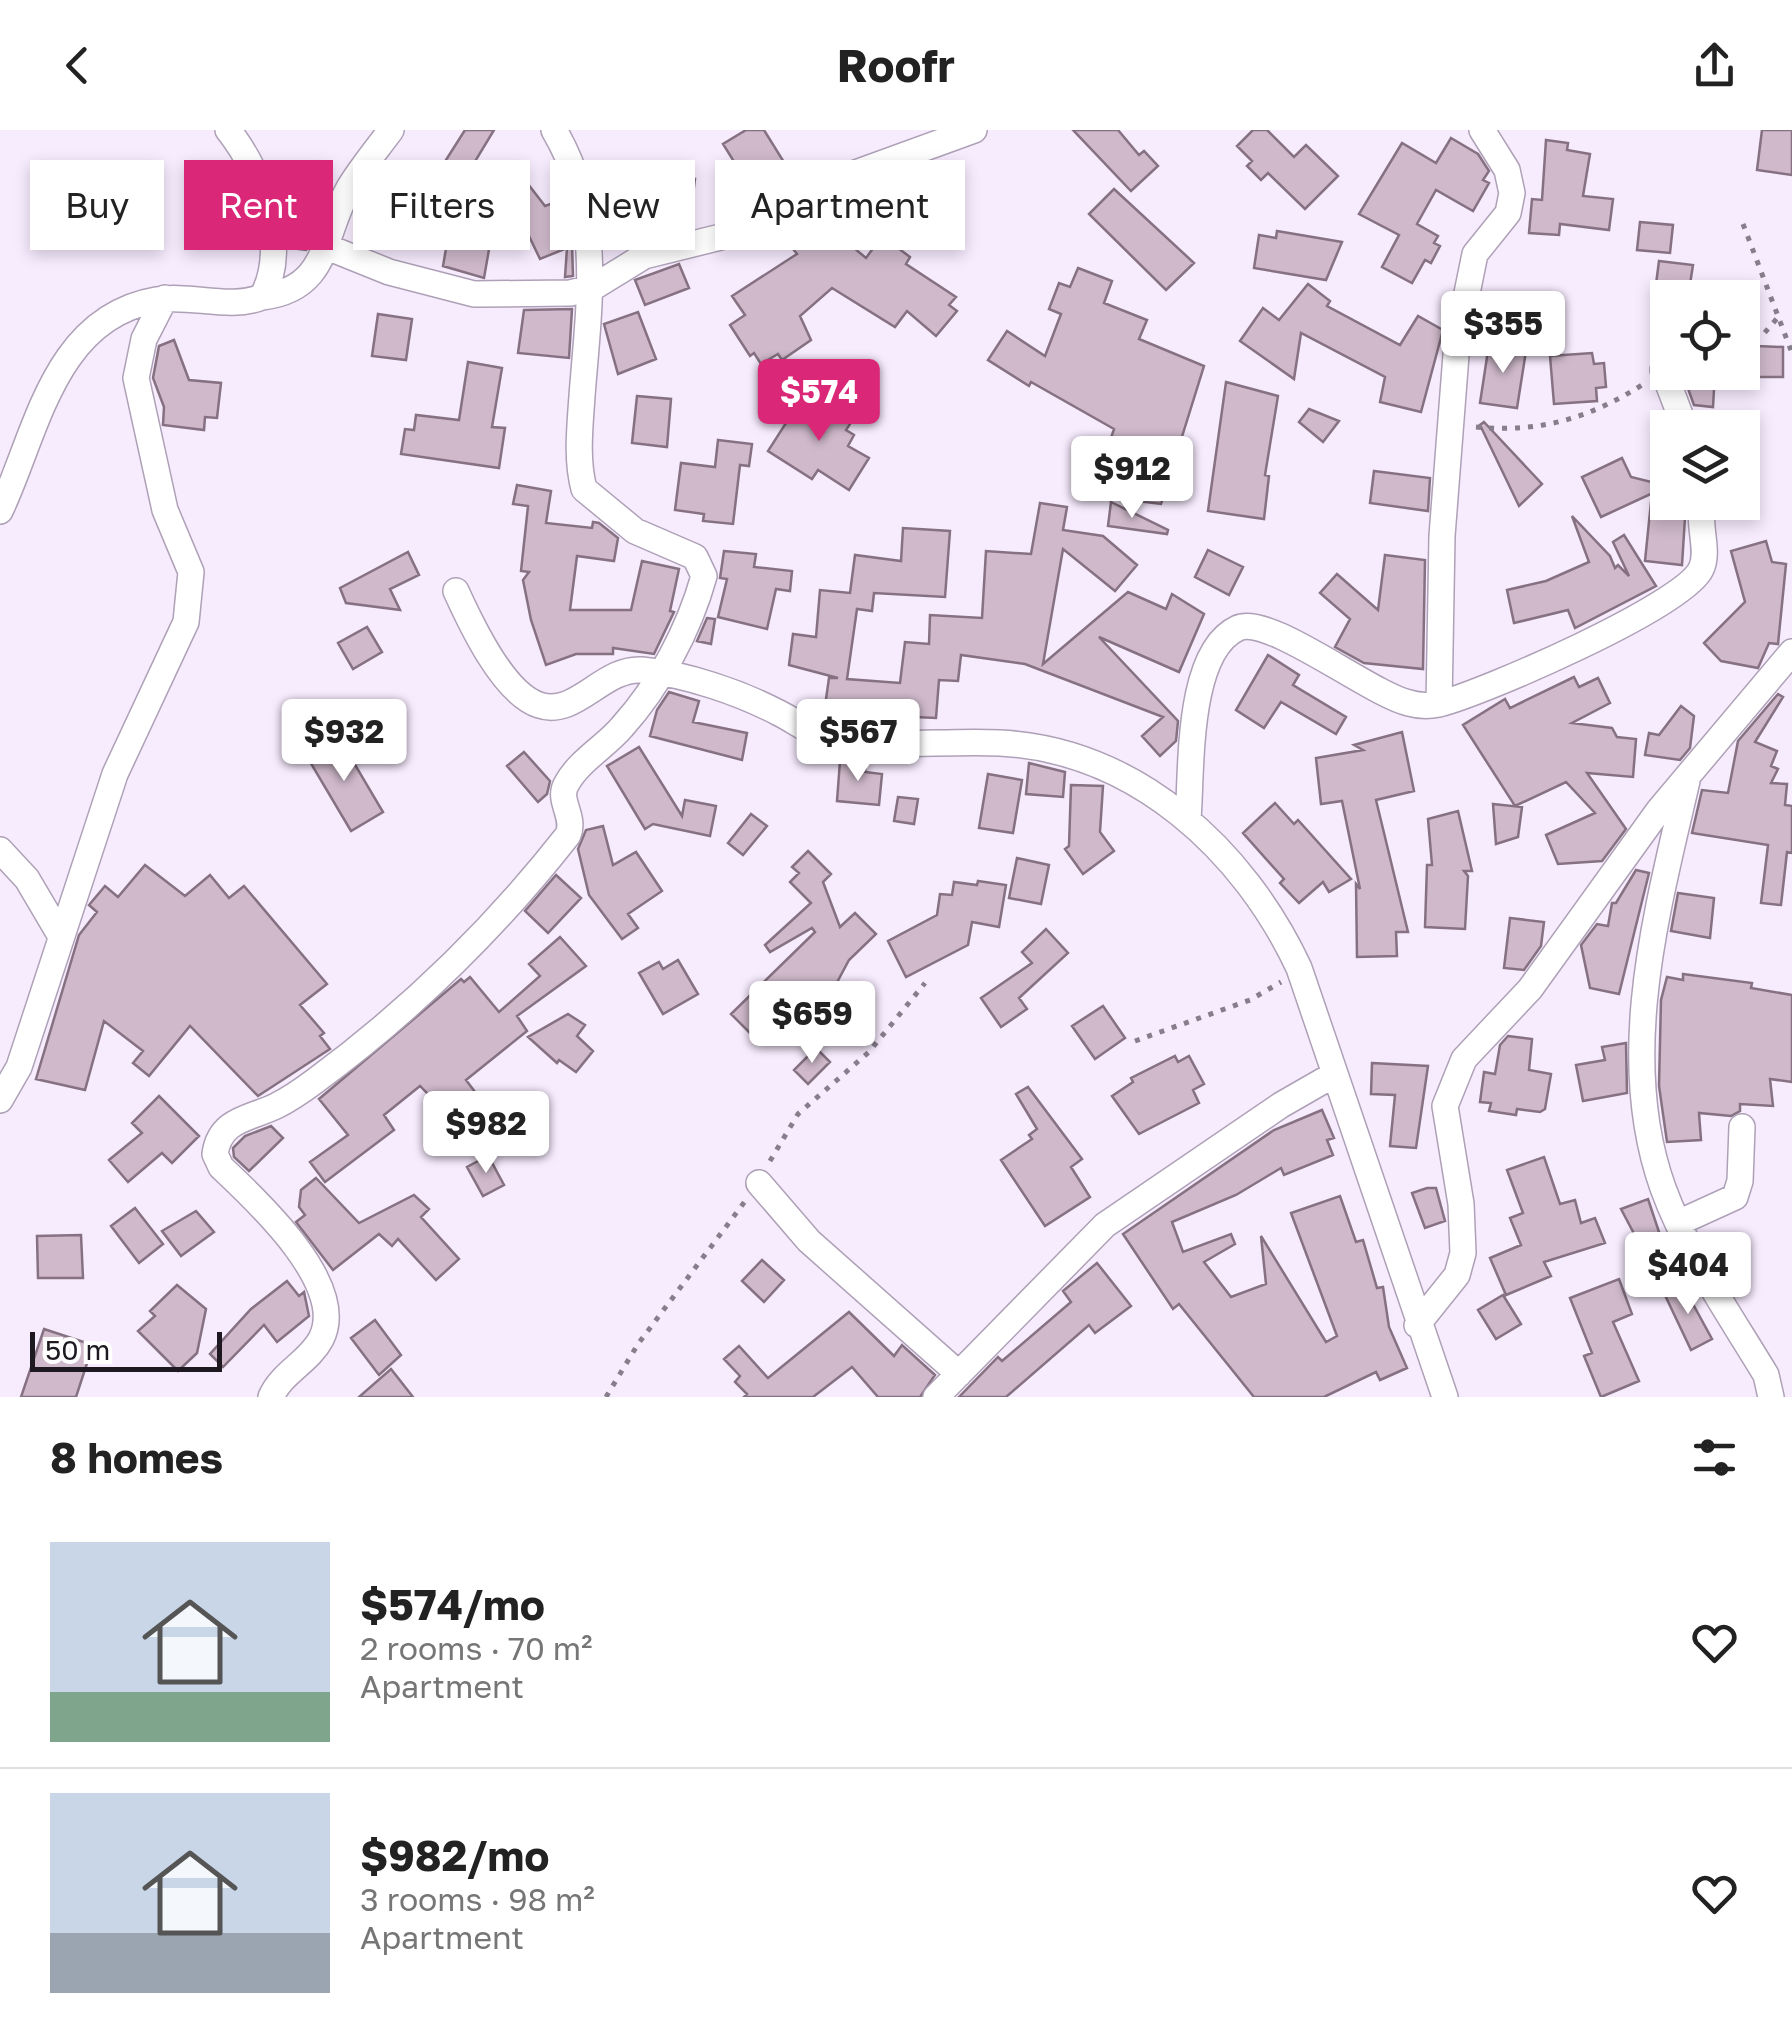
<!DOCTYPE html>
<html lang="en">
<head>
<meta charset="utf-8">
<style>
  body { margin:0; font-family:"Golos Text",sans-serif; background:#f6f6f6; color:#222; height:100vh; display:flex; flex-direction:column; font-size:38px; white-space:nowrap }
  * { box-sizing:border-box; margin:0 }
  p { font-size:32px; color:#767676 }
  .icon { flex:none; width:55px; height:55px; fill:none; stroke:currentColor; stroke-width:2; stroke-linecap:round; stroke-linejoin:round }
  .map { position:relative; height:1267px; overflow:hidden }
  .panel { display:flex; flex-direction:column; background:#fff; flex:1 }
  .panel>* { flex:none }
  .top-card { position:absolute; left:30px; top:30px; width:1000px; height:90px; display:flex; gap:20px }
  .tools { position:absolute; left:1650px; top:150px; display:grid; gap:20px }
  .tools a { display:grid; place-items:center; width:110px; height:110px; border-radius:0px; background:#fff; box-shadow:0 5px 15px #0003; font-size:50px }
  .scale { position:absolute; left:30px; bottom:25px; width:192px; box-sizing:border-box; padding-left:10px; border:5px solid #1e1921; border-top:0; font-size:28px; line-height:35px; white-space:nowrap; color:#1e1921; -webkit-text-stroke:8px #fff; paint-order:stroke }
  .price { position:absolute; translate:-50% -85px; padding:0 22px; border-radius:10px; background:#fff; color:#222; font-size:32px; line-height:65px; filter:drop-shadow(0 2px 5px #0008) }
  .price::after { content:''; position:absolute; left:50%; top:60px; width:30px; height:22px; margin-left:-15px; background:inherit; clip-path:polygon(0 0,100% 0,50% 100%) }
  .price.active { background:#db2777; color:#fff }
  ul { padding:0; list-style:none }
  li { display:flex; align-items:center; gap:30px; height:250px; padding:0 50px }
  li+li { border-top:2px solid #e0e0e0 }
  li span { display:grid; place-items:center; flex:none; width:280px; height:200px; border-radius:0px; color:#555 }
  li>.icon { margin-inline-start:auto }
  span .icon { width:120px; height:120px; fill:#fffc; stroke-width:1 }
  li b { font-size:42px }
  h2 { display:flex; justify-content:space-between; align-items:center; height:120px; padding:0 50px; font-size:42px }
  .pill { padding:0 35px; border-radius:0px; background:#fff; box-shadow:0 5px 15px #0003; font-size:35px; line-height:90px }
  .pill.active { background:#db2777; color:#fff }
  header { display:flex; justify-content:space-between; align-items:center; height:130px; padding:0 50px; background:#fff; font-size:45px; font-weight:700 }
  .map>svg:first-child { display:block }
  .building { fill:#cfb9cb; stroke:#857181; stroke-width:2.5 }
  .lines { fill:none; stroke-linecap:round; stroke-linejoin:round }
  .street-casing { stroke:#aea1b7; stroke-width:28 }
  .path { stroke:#867e8b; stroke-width:5; stroke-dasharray:5 8; stroke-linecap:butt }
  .street { stroke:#fff; stroke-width:25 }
</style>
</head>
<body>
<header><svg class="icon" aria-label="back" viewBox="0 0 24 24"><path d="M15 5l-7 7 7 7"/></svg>Roofr<svg class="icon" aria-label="share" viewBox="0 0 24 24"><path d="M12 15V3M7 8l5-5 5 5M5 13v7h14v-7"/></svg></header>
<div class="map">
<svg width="1792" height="1267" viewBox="0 0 1792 1267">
  <rect width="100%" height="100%" fill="#f7ebfe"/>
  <path class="building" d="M 465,0 L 494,0 L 459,58 L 437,44 Z
    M 746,0 L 764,0 L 787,37 L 751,59 L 723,14 Z
    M 1073,0 L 1118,0 L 1139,25 L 1144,21 L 1158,36 L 1131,61 Z
    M 1253,0 L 1267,0 L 1294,27 L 1306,15 L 1338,46 L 1305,79 L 1268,43 L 1261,50 L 1247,36 L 1252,31 L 1237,16 Z
    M 1762,0 L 1792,0 L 1792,45 L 1757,40 Z
    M 1451,8 L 1478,24 L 1489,41 L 1483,50 L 1489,53 L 1473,81 L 1436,60 L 1417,94 L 1438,106 L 1434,113 L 1440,116 L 1431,133 L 1425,130 L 1412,153 L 1382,137 L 1399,105 L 1359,84 L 1402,13 L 1436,33 Z
    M 1546,10 L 1568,13 L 1567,20 L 1590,24 L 1583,66 L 1613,69 L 1609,100 L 1560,94 L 1559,105 L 1529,103 L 1532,69 L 1542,70 Z
    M 292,36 L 308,37 L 305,96 L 311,97 L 306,120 L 289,118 L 286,83 L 278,59 L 289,60 Z
    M 658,39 L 680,41 L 679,48 L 695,49 L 692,73 L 679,72 L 679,101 L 658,106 Z
    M 528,54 L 545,76 L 553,73 L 572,114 L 573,146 L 565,147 L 567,118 L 540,129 L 528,104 L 521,104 L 514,89 L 522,86 L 509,68 Z
    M 937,59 L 962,87 L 946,101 L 920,73 Z
    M 1114,59 L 1194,133 L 1166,160 L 1089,84 Z
    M 822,76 L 826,81 L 817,87 L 866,128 L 882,106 L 910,127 L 906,134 L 956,167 L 949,175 L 957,181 L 936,206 L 907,181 L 895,197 L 832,158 L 800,186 L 811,210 L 782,230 L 778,224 L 761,234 L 754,223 L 750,226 L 730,195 L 745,185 L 732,166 L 797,124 L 779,101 Z
    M 1640,92 L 1673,95 L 1670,123 L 1637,120 Z
    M 1277,101 L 1342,112 L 1326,150 L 1254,138 L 1259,105 L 1276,108 Z
    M 460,103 L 491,108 L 484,148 L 443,136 L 448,107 L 459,109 Z
    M 1659,131 L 1693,135 L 1688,167 L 1655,162 Z
    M 679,134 L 689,158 L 645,175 L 635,150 Z
    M 1078,138 L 1112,151 L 1104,173 L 1147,190 L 1139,209 L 1204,236 L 1161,374 L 1112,368 L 1115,339 L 1102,335 L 1114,299 L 1031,252 L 1029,256 L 988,230 L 1007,201 L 1045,226 L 1061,184 L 1049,179 L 1059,153 L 1070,157 Z
    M 1308,154 L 1330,171 L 1327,176 L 1400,215 L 1418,186 L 1443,200 L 1421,282 L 1380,272 L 1385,247 L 1301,203 L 1294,249 L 1240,211 L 1263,178 L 1279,190 Z
    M 572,179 L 569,228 L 518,223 L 524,180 Z
    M 638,182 L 656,229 L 618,244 L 604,194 Z
    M 378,184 L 412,189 L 406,230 L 372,226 Z
    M 174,210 L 189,250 L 221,253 L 217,288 L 205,287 L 204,300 L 163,295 L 164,277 L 153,248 L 159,216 Z
    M 1489,214 L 1526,221 L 1517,278 L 1480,273 Z
    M 1756,216 L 1783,217 L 1783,247 L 1752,247 Z
    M 1592,223 L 1594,234 L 1604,233 L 1606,257 L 1596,258 L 1597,271 L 1554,274 L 1550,226 Z
    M 468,232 L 502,238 L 492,297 L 505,298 L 499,338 L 401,324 L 405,299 L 414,300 L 416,285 L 459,290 Z
    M 1682,242 L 1715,242 L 1713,277 L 1694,275 Z
    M 1226,252 L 1278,266 L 1265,345 L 1269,346 L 1264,389 L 1208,381 Z
    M 637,266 L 671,269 L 667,317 L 632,313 Z
    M 813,267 L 852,291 L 846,300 L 854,305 L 848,316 L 869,328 L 849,360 L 818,340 L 812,349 L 768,321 L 800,271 L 807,276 Z
    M 1309,279 L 1339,291 L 1323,312 L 1299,292 Z
    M 1484,292 L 1542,354 L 1519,376 L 1480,295 Z
    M 718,310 L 752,314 L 749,336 L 740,335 L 733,394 L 703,391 L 704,384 L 675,380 L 681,333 L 715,337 Z
    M 1622,328 L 1631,347 L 1668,356 L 1601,387 L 1582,347 Z
    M 1374,341 L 1430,348 L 1428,381 L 1370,373 Z
    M 517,355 L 551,361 L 546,393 L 592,398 L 593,392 L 599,393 L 618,408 L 614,431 L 577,426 L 570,480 L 631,480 L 642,431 L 679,439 L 670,481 L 674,482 L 654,524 L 613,518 L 613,524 L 576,524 L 546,535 L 531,490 L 523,450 L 529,442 L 521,441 L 528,376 L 513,374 Z
    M 1111,372 L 1168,400 L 1167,404 L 1108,396 Z
    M 1651,372 L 1686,372 L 1682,435 L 1645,431 Z
    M 1040,373 L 1067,377 L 1063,400 L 1103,406 L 1137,435 L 1115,461 L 1063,419 L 1043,534 L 1128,462 L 1166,479 L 1172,464 L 1204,484 L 1179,542 L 1099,507 L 1178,591 L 1176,611 L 1160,626 L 1142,606 L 1163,587 L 1025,534 L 961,525 L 958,551 L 939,550 L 936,588 L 824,583 L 829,548 L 838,548 L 789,535 L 793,504 L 816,507 L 820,460 L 850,463 L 855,425 L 901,431 L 903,398 L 950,401 L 945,467 L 874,463 L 872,481 L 857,479 L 847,549 L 900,553 L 905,512 L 929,514 L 930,485 L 982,488 L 986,421 L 1031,424 Z
    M 1572,386 L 1610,426 L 1615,438 L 1618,435 L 1629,446 L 1613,412 L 1624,405 L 1656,456 L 1575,498 L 1568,480 L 1514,493 L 1507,460 L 1546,451 L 1589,432 Z
    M 1766,411 L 1772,432 L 1786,434 L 1778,514 L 1769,513 L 1758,538 L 1721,531 L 1704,513 L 1745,472 L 1731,421 Z
    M 1208,420 L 1243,437 L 1229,465 L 1195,447 Z
    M 724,421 L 756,424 L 754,437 L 792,441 L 790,461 L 776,459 L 767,499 L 718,487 L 727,449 L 720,448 Z
    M 408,422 L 419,445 L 390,459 L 400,480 L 346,473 L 340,458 Z
    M 1385,425 L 1425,430 L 1423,539 L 1364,533 L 1335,517 L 1350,489 L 1320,463 L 1337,444 L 1378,480 Z
    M 707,488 L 715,489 L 711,514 L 697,511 Z
    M 367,497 L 382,522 L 353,539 L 338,513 Z
    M 1268,525 L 1299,545 L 1293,555 L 1346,587 L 1336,604 L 1281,572 L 1264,598 L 1236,580 Z
    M 1574,547 L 1579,557 L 1598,548 L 1610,573 L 1572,593 L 1612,598 L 1617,607 L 1636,609 L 1633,647 L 1587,643 L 1626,699 L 1602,731 L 1558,734 L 1546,705 L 1595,683 L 1566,652 L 1515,676 L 1463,595 L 1505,569 L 1510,578 Z
    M 669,562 L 699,571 L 693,592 L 747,603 L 742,630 L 650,606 L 657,580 Z
    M 1778,564 L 1783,567 L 1755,612 L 1777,621 L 1771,636 L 1778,639 L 1771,653 L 1787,654 L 1785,675 L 1792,676 L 1792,723 L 1787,722 L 1781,775 L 1761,773 L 1768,715 L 1692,703 L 1702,660 L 1728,663 L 1738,611 Z
    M 1681,576 L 1694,586 L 1690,618 L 1680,630 L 1645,625 L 1649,603 L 1659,605 Z
    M 1402,602 L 1414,661 L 1376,670 L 1408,802 L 1396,802 L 1397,826 L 1357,827 L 1356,754 L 1360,759 L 1342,671 L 1321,674 L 1316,628 L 1363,620 L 1354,615 Z
    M 338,606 L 383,682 L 351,701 L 306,625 Z
    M 639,617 L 682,686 L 685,670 L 716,676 L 710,706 L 653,694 L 645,699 L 607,636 Z
    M 524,622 L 550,651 L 547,664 L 538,672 L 507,636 Z
    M 840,631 L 866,634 L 865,642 L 882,644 L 879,675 L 837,671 Z
    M 1029,633 L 1065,642 L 1063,667 L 1026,664 Z
    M 988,644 L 1022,650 L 1013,703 L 979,698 Z
    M 1071,655 L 1103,656 L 1100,702 L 1114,721 L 1083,744 L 1065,719 L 1069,716 Z
    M 898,667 L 918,669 L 914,694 L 894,691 Z
    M 1275,673 L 1294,694 L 1298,690 L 1351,749 L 1329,762 L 1323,752 L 1299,773 L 1280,753 L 1284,749 L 1243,703 Z
    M 1493,674 L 1522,677 L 1518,707 L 1496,714 Z
    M 1458,681 L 1472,741 L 1464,741 L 1468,746 L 1465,799 L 1425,797 L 1427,735 L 1432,735 L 1428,689 Z
    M 751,684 L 767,696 L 743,725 L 728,713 Z
    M 603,696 L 613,735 L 636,722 L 662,761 L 628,784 L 638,798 L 622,809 L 589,765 L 578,719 L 586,700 Z
    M 808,721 L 831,744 L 823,752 L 840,797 L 855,783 L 876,804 L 849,830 L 826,873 L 809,861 L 754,907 L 731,884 L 815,802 L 812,798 L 770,822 L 765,815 L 811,773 L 790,752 L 799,743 L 792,737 Z
    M 1017,728 L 1049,735 L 1041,774 L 1009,768 Z
    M 145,735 L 185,766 L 210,745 L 229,768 L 244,756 L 327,854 L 300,875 L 324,903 L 320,906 L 330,919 L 258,966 L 190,896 L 149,946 L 133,933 L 143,921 L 104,891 L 85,960 L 36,949 L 79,805 L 97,782 L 89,775 L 105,756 L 118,767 Z
    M 1636,740 L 1649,743 L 1619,864 L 1590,858 L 1581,815 L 1597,794 L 1608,796 L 1612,773 L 1616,773 Z
    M 556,745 L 581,768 L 548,803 L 525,781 Z
    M 978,751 L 1006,755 L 999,797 L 972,792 L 968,815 L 906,847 L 888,811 L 937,785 L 940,764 L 952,765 L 954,752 L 977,755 Z
    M 1678,763 L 1714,768 L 1710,808 L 1671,801 Z
    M 1510,788 L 1544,792 L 1541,816 L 1524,840 L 1504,838 Z
    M 1046,799 L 1068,823 L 1019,868 L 1027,879 L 1001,897 L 981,868 L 1032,833 L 1022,822 Z
    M 560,807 L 586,836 L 517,886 L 527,901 L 466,950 L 485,975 L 461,998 L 420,956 L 384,985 L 394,1000 L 325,1052 L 310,1032 L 348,1005 L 319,969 L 461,849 L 464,852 L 470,847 L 499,882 L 540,846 L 529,834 Z
    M 678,830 L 698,864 L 663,884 L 639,843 L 659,832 L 663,839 Z
    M 1683,844 L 1752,853 L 1751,858 L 1792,865 L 1792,952 L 1770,949 L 1773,976 L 1740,974 L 1740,981 L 1731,986 L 1699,983 L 1701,1010 L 1667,1012 L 1659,956 L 1661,870 L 1667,847 L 1683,850 Z
    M 1103,876 L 1125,908 L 1095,929 L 1072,896 Z
    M 568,884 L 585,895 L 577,906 L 593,921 L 576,942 L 559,930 L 557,933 L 528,907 Z
    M 1508,906 L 1532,909 L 1529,940 L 1551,944 L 1545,979 L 1540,982 L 1517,979 L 1516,985 L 1489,981 L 1491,973 L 1480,972 L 1484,942 L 1495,944 L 1500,915 Z
    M 1626,913 L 1627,963 L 1583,971 L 1576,935 L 1605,930 L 1602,917 Z
    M 816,918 L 830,932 L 808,954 L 794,940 Z
    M 1175,926 L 1178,932 L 1189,926 L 1204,954 L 1193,960 L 1199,973 L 1139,1004 L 1112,966 L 1133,952 L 1131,948 Z
    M 1372,933 L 1428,936 L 1416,1018 L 1390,1016 L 1395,965 L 1371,964 Z
    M 1028,957 L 1082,1029 L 1071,1037 L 1090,1067 L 1045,1096 L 1001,1030 L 1032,1009 L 1029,1005 L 1037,999 L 1016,964 Z
    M 159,966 L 199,1006 L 172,1033 L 162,1023 L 128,1052 L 109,1030 L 142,1003 L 132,993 Z
    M 1322,980 L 1334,1008 L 1327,1010 L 1333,1025 L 1284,1045 L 1281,1038 L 1236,1065 L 1172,1092 L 1183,1122 L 1231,1104 L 1235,1114 L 1204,1132 L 1231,1167 L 1266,1154 L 1261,1106 L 1326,1212 L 1337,1206 L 1291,1083 L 1340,1066 L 1356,1112 L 1363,1110 L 1377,1158 L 1383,1157 L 1389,1197 L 1407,1238 L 1380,1250 L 1376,1242 L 1324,1267 L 1254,1267 L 1179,1174 L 1173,1179 L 1123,1104 L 1274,1000 Z
    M 271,996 L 283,1008 L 249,1041 L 234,1027 L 233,1018 L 245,1006 Z
    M 1544,1027 L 1560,1074 L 1575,1070 L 1581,1093 L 1595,1088 L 1605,1113 L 1544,1132 L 1551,1146 L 1506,1165 L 1490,1128 L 1521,1115 L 1510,1088 L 1523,1083 L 1507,1040 Z
    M 482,1029 L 490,1029 L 504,1055 L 483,1066 L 467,1037 Z
    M 316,1048 L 359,1093 L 414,1065 L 429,1079 L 421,1087 L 459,1129 L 436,1150 L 398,1109 L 392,1116 L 379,1104 L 333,1140 L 296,1092 L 305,1085 L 299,1077 L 301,1060 Z
    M 1427,1058 L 1436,1058 L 1445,1091 L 1425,1098 L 1412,1063 Z
    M 1648,1069 L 1661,1108 L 1640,1115 L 1621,1079 Z
    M 135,1078 L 163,1114 L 139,1133 L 111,1096 Z
    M 196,1081 L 214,1102 L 181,1126 L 162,1101 Z
    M 81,1105 L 83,1148 L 38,1148 L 37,1106 Z
    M 762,1130 L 784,1150 L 764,1172 L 742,1151 Z
    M 1097,1133 L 1131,1176 L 1095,1203 L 1089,1195 L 1006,1267 L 959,1267 L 998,1227 L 1002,1231 L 1071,1172 L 1063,1161 Z
    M 1619,1149 L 1632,1184 L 1613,1192 L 1639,1251 L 1601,1267 L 1584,1226 L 1592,1223 L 1570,1168 Z
    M 287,1151 L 299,1166 L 304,1162 L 309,1186 L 277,1212 L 264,1195 L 223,1237 L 210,1224 L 251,1179 Z
    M 1682,1154 L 1712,1209 L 1691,1220 L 1664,1163 Z
    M 177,1155 L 206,1179 L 197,1223 L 178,1241 L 138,1201 L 155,1186 L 150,1181 Z
    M 1503,1165 L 1521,1194 L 1496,1209 L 1478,1180 Z
    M 849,1182 L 894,1226 L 902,1215 L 935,1245 L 920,1267 L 878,1267 L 852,1237 L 813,1267 L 744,1267 L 747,1264 L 735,1252 L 740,1246 L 724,1229 L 739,1216 L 768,1248 Z
    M 375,1190 L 401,1225 L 379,1245 L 351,1208 Z
    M 44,1199 L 93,1215 L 76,1267 L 21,1267 Z
    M 391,1239 L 413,1267 L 359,1267 Z"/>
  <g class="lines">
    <defs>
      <path id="street" d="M 327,117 L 389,142 L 474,164 L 570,163 L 592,158 L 644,126 L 741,102 L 831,52 L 974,0
        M 262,167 C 330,159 322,105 349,58 C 361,38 377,19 391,0
        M 1663,240 L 1685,298
        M 0,381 C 37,303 53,188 156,170 C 191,164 229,180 262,167 C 290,117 261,41 228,0
        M 456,461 C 471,494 503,563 539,575 C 576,588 603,537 642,540 C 686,544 741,563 779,583 C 797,592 814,606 834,609 C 888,619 945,610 1000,613 C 1136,620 1244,720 1299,838 L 1445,1267
        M 1439,574 L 1442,406 L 1457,212 L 1475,124 L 1508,83 L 1512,63 L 1507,40 L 1482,0
        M 1687,651 C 1657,781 1616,927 1663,1058 C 1687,1124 1730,1185 1766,1245 L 1771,1267
        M 1188,689 C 1192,640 1186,522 1238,498 C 1269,484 1370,564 1409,573 C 1419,576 1429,576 1439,574 C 1483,563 1684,476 1701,439 C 1710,421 1697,395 1703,372
        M 0,720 L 27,749 L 60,805
        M 0,970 L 19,937 L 115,644 L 186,492 L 191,442 L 165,380 L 136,248 L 144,209 L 165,168
        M 759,1053 L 809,1111 L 959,1244
        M 1678,1093 L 1735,1067 L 1740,1051 L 1742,997
        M 1417,1195 L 1457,1145 L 1463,1123 L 1461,1074 L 1445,976 L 1464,929 L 1530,859 L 1659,680 L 1792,522
        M 271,1267 C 282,1242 309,1232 321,1209 C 349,1155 256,1070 221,1037 L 215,1024 C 220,989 249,989 276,976 C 290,969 303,960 315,951 C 410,881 495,798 568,705 C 576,686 556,670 567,653 C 579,631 606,616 622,597 C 659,556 689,500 704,446 L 695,427 L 635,401 L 584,359 C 576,329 580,296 582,266 C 589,174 604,84 554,0
        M 936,1267 L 1105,1095 L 1281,975 L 1335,944"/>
    </defs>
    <use href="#street" class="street-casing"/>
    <path class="path" d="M 1743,94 L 1792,223
      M 1742,214 L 1761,207 L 1779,186
      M 1476,297 C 1540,303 1591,288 1645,253
      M 1135,911 L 1250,870 L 1281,852
      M 770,1031 L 798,984 L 869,922 L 925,853
      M 606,1267 L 638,1214 L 746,1070"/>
    <use href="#street" class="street"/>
  </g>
</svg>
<div class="tools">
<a><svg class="icon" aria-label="locate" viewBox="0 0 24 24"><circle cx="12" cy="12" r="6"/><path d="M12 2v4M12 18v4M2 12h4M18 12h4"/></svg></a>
<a><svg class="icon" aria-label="layers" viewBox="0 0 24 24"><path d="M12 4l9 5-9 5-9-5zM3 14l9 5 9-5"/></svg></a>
</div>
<div class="scale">50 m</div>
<b class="price" style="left:1503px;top:246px">$355</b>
<b class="price active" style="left:819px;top:314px">$574</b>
<b class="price" style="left:1132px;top:391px">$912</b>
<b class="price" style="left:344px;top:654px">$932</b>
<b class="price" style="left:858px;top:654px">$567</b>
<b class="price" style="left:812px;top:936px">$659</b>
<b class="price" style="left:486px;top:1046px">$982</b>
<b class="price" style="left:1688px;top:1187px">$404</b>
<div class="top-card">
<a class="pill">Buy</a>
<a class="pill active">Rent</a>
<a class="pill">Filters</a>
<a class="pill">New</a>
<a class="pill">Apartment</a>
</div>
</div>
<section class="panel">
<h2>8 homes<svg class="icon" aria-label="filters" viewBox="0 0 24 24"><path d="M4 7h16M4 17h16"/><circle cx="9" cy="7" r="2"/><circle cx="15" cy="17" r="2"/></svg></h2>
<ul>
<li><span style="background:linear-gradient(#c9d6e8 75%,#7fa58c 0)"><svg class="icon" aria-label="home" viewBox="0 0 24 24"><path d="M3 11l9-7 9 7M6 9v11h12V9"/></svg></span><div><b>$574/mo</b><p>2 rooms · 70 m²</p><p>Apartment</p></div><svg class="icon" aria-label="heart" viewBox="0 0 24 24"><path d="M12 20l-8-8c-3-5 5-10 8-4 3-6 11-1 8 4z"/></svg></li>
<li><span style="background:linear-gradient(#c9d6e8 70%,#9aa5b1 0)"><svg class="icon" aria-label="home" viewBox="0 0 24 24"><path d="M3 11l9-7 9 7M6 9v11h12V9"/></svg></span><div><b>$982/mo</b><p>3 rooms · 98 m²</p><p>Apartment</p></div><svg class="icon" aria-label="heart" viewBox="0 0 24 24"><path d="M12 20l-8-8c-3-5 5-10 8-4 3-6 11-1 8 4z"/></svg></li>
</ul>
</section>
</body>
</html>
